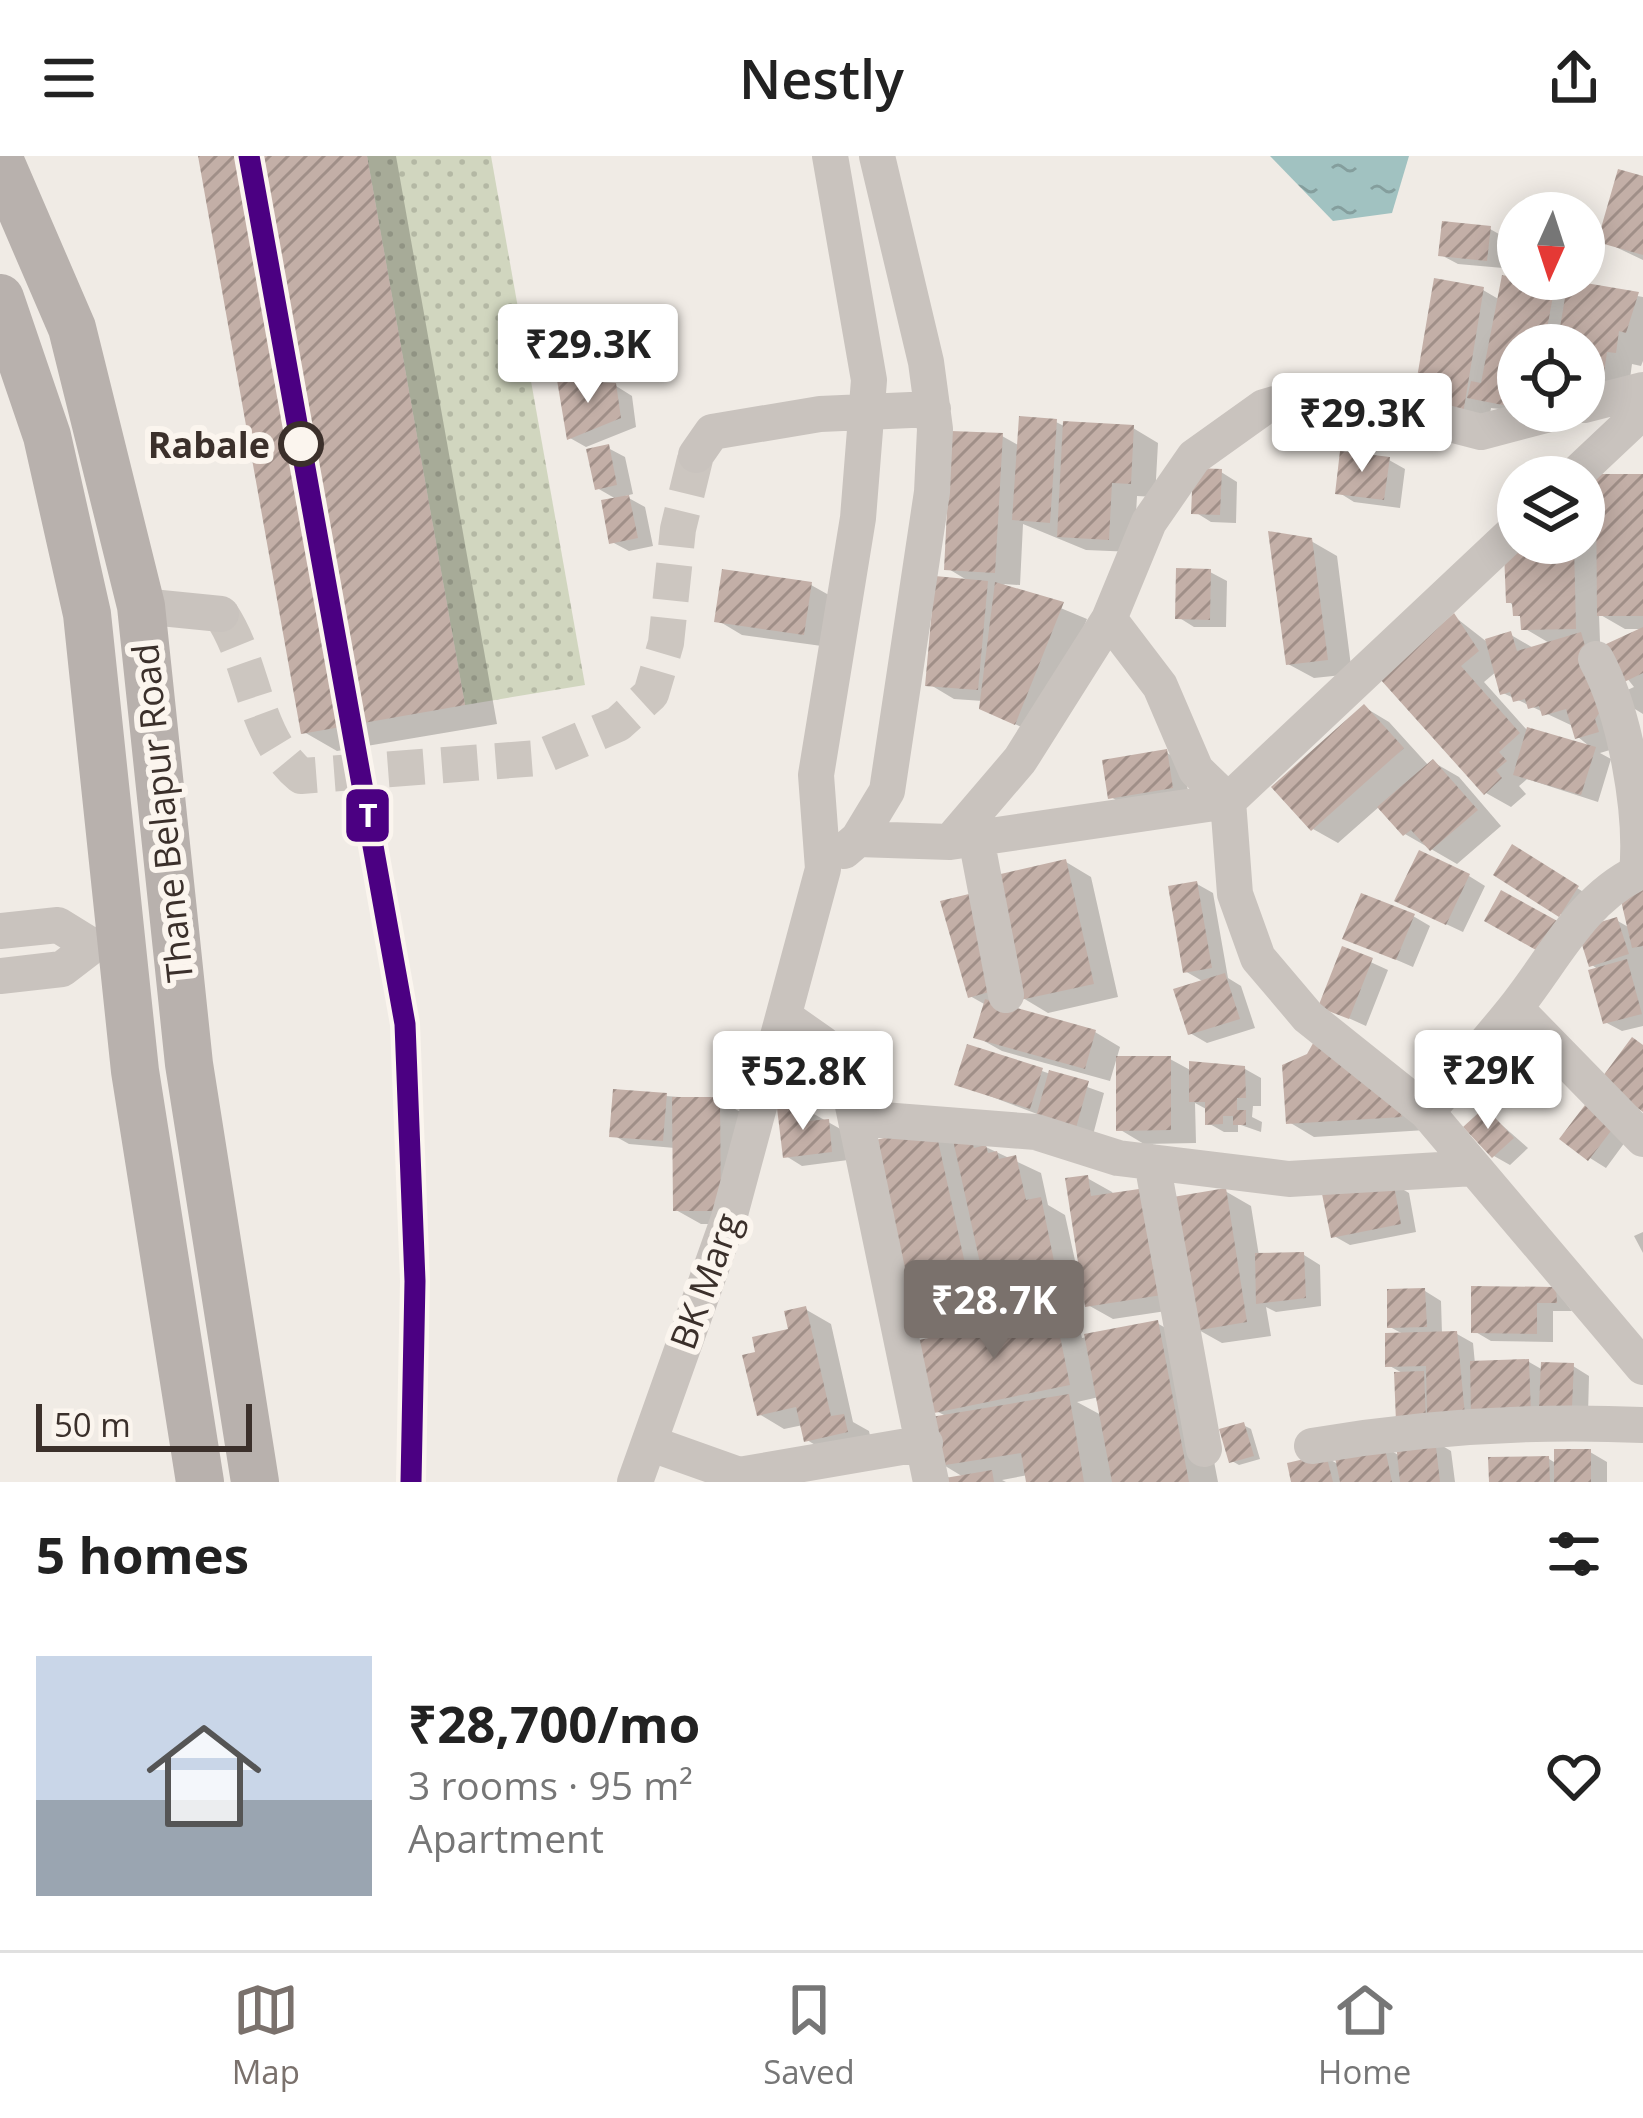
<!DOCTYPE html>
<html lang="en">
<head>
<meta charset="utf-8">
<style>
  body { margin:0; font-family:"Open Sans",sans-serif; background:#f2f2f2; color:#222; height:100vh; display:flex; flex-direction:column; font-size:45px; white-space:nowrap }
  * { box-sizing:border-box; margin:0 }
  p { font-size:39px; color:#767676 }
  .icon { flex:none; width:66px; height:66px; fill:none; stroke:currentColor; stroke-width:2; stroke-linecap:round; stroke-linejoin:round }
  .map { position:relative; height:1326px; overflow:hidden }
  .sheet { display:flex; flex-direction:column; background:#fff; flex:1 }
  .sheet>* { flex:none }
  .needle { width:78px; rotate:183deg }
  .fabs { position:absolute; left:1497px; top:36px; display:grid; gap:24px }
  .fabs a { display:grid; place-items:center; width:108px; height:108px; border-radius:50%; background:#fff; box-shadow:0 6px 30px #0003; font-size:60px }
  .scale { position:absolute; left:36px; bottom:30px; width:216px; box-sizing:border-box; padding-left:12px; border:6px solid #3b302b; border-top:0; font-size:33px; line-height:42px; white-space:nowrap; color:#3b302b; -webkit-text-stroke:9px #fbf5ee; paint-order:stroke }
  .price { position:absolute; translate:-50% -102px; padding:0 27px; border-radius:12px; background:#fff; color:#222; font-size:39px; line-height:78px; filter:drop-shadow(0 3px 6px #0008) }
  .price::after { content:''; position:absolute; left:50%; top:72px; width:36px; height:27px; margin-left:-18px; background:inherit; clip-path:polygon(0 0,100% 0,50% 100%) }
  .price.selected { background:#7a716c; color:#fff }
  ul { padding:0; list-style:none }
  li { display:flex; align-items:center; gap:36px; height:300px; padding:0 36px }
  li+li { border-top:3px solid #e0e0e0 }
  li span { display:grid; place-items:center; flex:none; width:336px; height:240px; border-radius:0px; color:#555 }
  li>.icon { margin-inline-start:auto }
  span .icon { width:144px; height:144px; fill:#fffc; stroke-width:1 }
  li b { font-size:51px }
  h2 { display:flex; justify-content:space-between; align-items:center; height:144px; padding:0 36px; font-size:51px }
  header { display:flex; justify-content:space-between; align-items:center; height:156px; padding:0 36px; background:#fff; font-size:54px; font-weight:600 }
  .tabs { display:flex; justify-content:space-around; align-items:center; height:168px; border-top:3px solid #e0e0e0; background:#fff; font-size:33px; color:#767676 }
  .tabs a { display:grid; justify-items:center; gap:6px }
  .tabs .selected { color:#7a716c }
  .map>svg:first-child { display:block }
  .grass { fill:url(#grass-dots) }
  .water { fill:url(#water-ripples) }
  .shadow { fill:#0003; fill-rule:evenodd }
  .building { fill:url(#building-hatch) }
  .lines { fill:none; stroke-linecap:round; stroke-linejoin:round }
  .minor-tunnel { stroke:#ccc6c0; stroke-width:36; stroke-dasharray:36 18; stroke-linecap:butt }
  .minor { stroke:#c9c3be; stroke-width:36 }
  .major { stroke:#b8b1ad; stroke-width:48 }
  .rail-1-casing { stroke:#fbf5ee; stroke-width:30 }
  .rail-1 { stroke:#4b0082; stroke-width:21 }
  .stop-dot { fill:#fbf5ee; stroke:#3b302b; stroke-width:6 }
  .labels { text-anchor:middle; dominant-baseline:central; stroke-width:12; stroke-linejoin:round; paint-order:stroke }
  .stop-label { font-size:36px; font-weight:bold; fill:#3b302b; stroke:#fbf5ee; text-anchor:end }
  .street-label { font-size:36px; fill:#3b302b; stroke:#fbf5ee }
  .line-badge { stroke:#fbf5ee; stroke-width:4.5 }
  .badge-label { font-size:33px; text-anchor:middle; font-weight:bold; fill:#fff }
</style>
</head>
<body>
<header><svg class="icon" aria-label="menu" viewBox="0 0 24 24"><path d="M4 6h16M4 12h16M4 18h16"/></svg>Nestly<svg class="icon" aria-label="share" viewBox="0 0 24 24"><path d="M12 15V3M7 8l5-5 5 5M5 13v7h14v-7"/></svg></header>
<div class="map">
<svg width="1643" height="1326" viewBox="0 0 1643 1326">
  <defs>
    <pattern id="grass-dots" width="8" height="8" patternUnits="userSpaceOnUse" patternTransform="scale(3)"><rect width="8" height="8" fill="#d1d6bf"/><path d="M2 2h.1M6 6h.1" fill="none" stroke="#b4b8a4" stroke-width="1.8" stroke-linecap="round"/></pattern>
    <pattern id="water-ripples" width="26" height="14" patternUnits="userSpaceOnUse" patternTransform="scale(3)"><rect width="26" height="14" fill="#a1c2c1"/><path d="M2 4q2-2 4 0t4 0M15 11q2-2 4 0t4 0" fill="none" stroke="#849e9d"/></pattern>
    <pattern id="building-hatch" width="6" height="6" patternUnits="userSpaceOnUse" patternTransform="scale(3)"><rect width="6" height="6" fill="#c3afa7"/><path d="M-1 1l2-2M0 6l6-6M5 7l2-2" fill="none" stroke="#a08f88"/></pattern>
  </defs>
  <rect width="100%" height="100%" fill="#f0ebe5"/>
  <path class="grass" d="M 367,0 L 491,0 L 585,529 L 465,549 Z"/>
  <path class="water" d="M 1270,0 L 1409,0 L 1392,57 L 1333,65 Z"/>
  <path class="shadow" d="M 201,0 L 396,0 L 497,568 L 337,595 L 304,576 Z
    M 1643,23 L 1643,104 L 1601,84 Z
    M 1490,73 L 1506,82 L 1503,112 L 1458,108 L 1441,99 Z
    M 1570,128 L 1643,141 L 1643,205 L 1641,210 L 1632,208 L 1626,252 L 1584,245 L 1584,189 L 1518,189 L 1518,255 L 1491,252 L 1487,276 L 1441,264 L 1483,134 L 1500,144 L 1554,132 L 1568,140 Z
    M 616,230 L 632,240 L 636,271 L 586,291 L 570,282 Z
    M 1056,266 L 1066,271 L 1133,272 L 1158,287 L 1155,341 L 1137,340 L 1134,396 L 1086,394 L 1023,368 L 1020,429 L 1003,428 L 1087,463 L 1040,580 L 982,552 L 983,545 L 954,543 L 929,528 L 972,427 L 947,412 L 1002,280 L 1020,290 Z
    M 608,292 L 625,301 L 633,338 L 625,340 L 645,351 L 653,390 L 629,395 L 612,386 L 618,344 L 597,332 Z
    M 1389,304 L 1405,313 L 1400,352 L 1354,346 L 1338,336 Z
    M 1221,316 L 1237,326 L 1236,367 L 1211,366 L 1195,356 Z
    M 1599,321 L 1643,321 L 1643,473 L 1625,473 L 1599,458 L 1600,486 L 1592,486 L 1609,496 L 1608,491 L 1643,474 L 1643,558 L 1630,550 L 1623,536 L 1634,531 L 1607,497 L 1628,567 L 1619,579 L 1623,590 L 1600,597 L 1611,603 L 1598,646 L 1527,623 L 1519,630 L 1526,638 L 1511,651 L 1486,637 L 1384,523 L 1455,461 L 1487,486 L 1511,479 L 1535,493 L 1551,488 L 1524,472 L 1523,462 L 1509,445 L 1507,398 L 1538,397 L 1538,387 L 1584,387 L 1584,367 L 1599,376 ZM 1497,515 L 1503,537 L 1575,571 L 1578,581 L 1594,594 L 1527,574 L 1484,526 Z
    M 1311,385 L 1337,400 L 1352,518 L 1314,522 L 1288,508 Z
    M 1210,416 L 1227,425 L 1226,471 L 1194,471 L 1178,461 Z
    M 811,429 L 836,443 L 829,491 L 742,479 L 717,464 Z
    M 1364,551 L 1389,566 L 1429,610 L 1433,606 L 1459,621 L 1501,670 L 1457,708 L 1405,678 L 1380,650 L 1338,687 L 1313,673 Z
    M 1167,597 L 1183,606 L 1189,641 L 1127,651 L 1111,641 Z
    M 1513,692 L 1593,742 L 1577,768 L 1497,718 Z
    M 1066,706 L 1091,721 L 1118,841 L 1048,857 L 1023,842 Z
    M 1469,720 L 1485,730 L 1463,776 L 1414,753 Z
    M 1197,728 L 1213,737 L 1228,822 L 1241,830 L 1255,872 L 1207,887 L 1190,877 L 1204,826 L 1185,815 Z
    M 1643,734 L 1643,870 L 1622,875 L 1605,866 L 1599,814 L 1592,809 L 1616,764 L 1630,772 Z
    M 968,741 L 992,848 L 1095,876 L 1120,891 L 1110,925 L 1002,895 L 977,881 L 986,849 L 970,840 Z
    M 1413,760 L 1430,770 L 1413,811 L 1346,782 Z
    M 1344,794 L 1388,814 L 1366,870 L 1322,850 Z
    M 1170,903 L 1192,915 L 1245,913 L 1261,922 L 1261,950 L 1253,950 L 1252,961 L 1262,966 L 1261,976 L 1238,968 L 1238,976 L 1224,976 L 1208,967 L 1208,954 L 1195,947 L 1196,987 L 1144,988 L 1119,973 Z
    M 1042,915 L 1104,937 L 1093,979 L 958,928 Z
    M 1393,930 L 1426,974 L 1314,981 L 1289,966 Z
    M 666,940 L 719,944 L 744,958 L 745,1068 L 701,1068 L 676,1054 L 675,992 L 629,988 L 613,979 Z
    M 805,953 L 844,975 L 848,1004 L 802,1010 L 786,1000 Z
    M 1586,953 L 1628,982 L 1606,1012 L 1590,1002 Z
    M 1486,955 L 1528,992 L 1510,1009 L 1494,1000 Z
    M 971,984 L 1041,1017 L 1048,1049 L 1065,1059 L 1078,1118 L 1083,1117 L 1087,1022 L 1112,1036 L 1186,1152 L 1113,1163 L 1088,1149 L 1085,1128 L 1013,1143 L 991,1130 L 995,1148 L 938,1161 L 913,1146 L 878,987 Z
    M 1392,1027 L 1409,1037 L 1416,1076 L 1350,1089 L 1334,1080 Z
    M 1225,1035 L 1251,1050 L 1259,1100 L 1304,1099 L 1320,1109 L 1321,1150 L 1276,1156 L 1266,1151 L 1271,1180 L 1222,1187 L 1197,1173 Z
    M 1643,1076 L 1643,1097 L 1634,1080 Z
    M 1556,1134 L 1572,1155 L 1553,1155 L 1553,1186 L 1491,1185 L 1474,1175 Z
    M 1425,1135 L 1441,1145 L 1442,1178 L 1457,1178 L 1473,1187 L 1475,1208 L 1529,1206 L 1543,1214 L 1573,1210 L 1589,1220 L 1588,1259 L 1416,1274 L 1406,1219 L 1388,1209 L 1405,1179 L 1390,1171 Z
    M 805,1153 L 831,1168 L 853,1266 L 869,1275 L 872,1289 L 832,1299 L 807,1284 L 803,1269 L 784,1273 L 759,1258 L 758,1198 L 792,1175 Z
    M 1055,1159 L 1080,1174 L 1082,1182 L 1157,1167 L 1191,1187 L 1218,1326 L 1029,1326 L 1028,1319 L 1002,1324 L 1006,1326 L 949,1326 L 965,1322 L 942,1308 L 948,1261 L 936,1255 ZM 1099,1241 L 1103,1260 L 1077,1246 Z
    M 1243,1269 L 1251,1273 L 1260,1303 L 1239,1309 L 1232,1305 Z
    M 1434,1285 L 1451,1295 L 1455,1326 L 1294,1326 L 1325,1301 L 1340,1309 L 1383,1290 L 1400,1300 Z
    M 1590,1296 L 1607,1306 L 1607,1326 L 1492,1326 L 1549,1303 L 1557,1308 Z"/>
  <path class="building" d="M 198,0 L 367,0 L 465,549 L 301,578 Z
    M 1618,13 L 1643,20 L 1643,99 L 1597,86 Z
    M 1442,65 L 1491,70 L 1487,105 L 1438,100 Z
    M 1502,119 L 1555,129 L 1544,189 L 1518,189 L 1518,252 L 1467,242 L 1471,225 L 1481,227 Z
    M 1434,122 L 1484,131 L 1462,264 L 1412,251 Z
    M 1568,124 L 1639,136 L 1626,177 L 1619,175 L 1616,197 L 1607,196 L 1601,239 L 1584,236 L 1584,189 L 1557,189 Z
    M 557,224 L 616,227 L 621,262 L 567,284 Z
    M 1019,260 L 1057,263 L 1050,367 L 1012,364 Z
    M 1063,265 L 1134,269 L 1131,328 L 1112,327 L 1109,384 L 1057,381 Z
    M 951,275 L 1003,277 L 995,417 L 944,414 Z
    M 609,288 L 617,329 L 595,334 L 586,293 Z
    M 1340,295 L 1390,301 L 1384,344 L 1335,338 Z
    M 1193,312 L 1222,313 L 1220,359 L 1191,358 Z
    M 1596,318 L 1643,318 L 1643,460 L 1597,460 Z
    M 629,339 L 638,382 L 609,388 L 601,344 Z
    M 1268,375 L 1312,382 L 1328,504 L 1286,509 Z
    M 1535,387 L 1574,387 L 1576,473 L 1521,474 L 1520,460 L 1513,460 L 1512,447 L 1506,447 L 1504,395 L 1535,394 Z
    M 1176,412 L 1211,413 L 1210,464 L 1175,463 Z
    M 722,413 L 812,426 L 804,479 L 714,466 Z
    M 935,420 L 988,425 L 978,534 L 925,530 Z
    M 995,426 L 1064,446 L 1015,569 L 979,553 Z
    M 1454,457 L 1479,495 L 1461,510 L 1520,577 L 1499,596 L 1507,605 L 1496,614 L 1502,622 L 1484,639 L 1380,523 Z
    M 1643,471 L 1643,517 L 1622,527 L 1604,489 Z
    M 1511,475 L 1517,495 L 1581,476 L 1603,552 L 1595,563 L 1599,576 L 1575,583 L 1566,553 L 1542,560 L 1539,550 L 1528,553 L 1525,543 L 1513,546 L 1510,536 L 1500,539 L 1485,483 Z
    M 1364,548 L 1404,592 L 1311,675 L 1271,631 Z
    M 1527,571 L 1596,591 L 1581,639 L 1513,619 Z
    M 1167,593 L 1173,632 L 1108,643 L 1102,604 Z
    M 1433,603 L 1478,654 L 1430,695 L 1411,674 L 1403,680 L 1377,651 Z
    M 1512,688 L 1579,730 L 1559,761 L 1493,719 Z
    M 1419,694 L 1470,718 L 1446,769 L 1394,745 Z
    M 1066,703 L 1094,828 L 1020,844 L 992,720 Z
    M 1197,725 L 1212,812 L 1183,817 L 1168,730 Z
    M 1643,731 L 1643,790 L 1632,792 L 1619,736 Z
    M 1501,734 L 1561,767 L 1543,798 L 1484,765 Z
    M 1361,737 L 1415,758 L 1396,804 L 1342,783 Z
    M 969,738 L 996,834 L 968,842 L 940,745 Z
    M 1617,761 L 1629,798 L 1589,811 L 1577,773 Z
    M 1342,790 L 1373,802 L 1349,863 L 1318,851 Z
    M 1627,803 L 1642,858 L 1603,868 L 1588,814 Z
    M 1225,817 L 1240,863 L 1188,879 L 1173,833 Z
    M 985,843 L 1096,874 L 1085,913 L 973,882 Z
    M 1632,881 L 1643,889 L 1643,956 L 1600,924 Z
    M 1316,882 L 1397,945 L 1402,961 L 1286,968 L 1282,909 L 1307,898 Z
    M 967,888 L 1043,912 L 1030,953 L 954,929 Z
    M 1116,900 L 1171,900 L 1171,974 L 1116,975 Z
    M 1189,905 L 1245,910 L 1246,942 L 1237,942 L 1237,954 L 1246,954 L 1246,969 L 1233,969 L 1233,960 L 1223,960 L 1223,968 L 1205,969 L 1205,946 L 1189,946 Z
    M 1049,914 L 1089,925 L 1076,972 L 1036,961 Z
    M 613,933 L 667,937 L 663,985 L 609,981 Z
    M 672,941 L 720,941 L 721,1055 L 673,1055 Z
    M 1585,949 L 1614,971 L 1588,1005 L 1559,983 Z
    M 805,950 L 807,965 L 829,963 L 832,996 L 783,1002 L 777,952 Z
    M 1485,951 L 1514,982 L 1492,1002 L 1463,971 Z
    M 935,971 L 971,1135 L 910,1148 L 875,984 Z
    M 971,981 L 974,992 L 986,989 L 988,997 L 997,995 L 999,1003 L 1016,999 L 1026,1044 L 1041,1041 L 1056,1115 L 985,1130 L 953,984 Z
    M 1088,1019 L 1091,1040 L 1146,1032 L 1162,1139 L 1085,1151 L 1065,1022 Z
    M 1393,1024 L 1401,1068 L 1331,1082 L 1322,1038 Z
    M 1226,1032 L 1247,1166 L 1194,1175 L 1173,1041 Z
    M 1304,1096 L 1306,1142 L 1256,1148 L 1255,1097 Z
    M 1471,1130 L 1556,1131 L 1557,1147 L 1537,1147 L 1537,1178 L 1471,1177 Z
    M 1425,1132 L 1427,1171 L 1387,1172 L 1387,1133 Z
    M 806,1150 L 831,1260 L 844,1258 L 848,1276 L 804,1286 L 796,1251 L 757,1260 L 742,1199 L 755,1196 L 752,1181 L 788,1173 L 784,1155 Z
    M 1055,1156 L 1070,1229 L 934,1257 L 919,1184 Z
    M 1158,1164 L 1189,1326 L 1112,1326 L 1084,1178 Z
    M 1457,1175 L 1465,1259 L 1427,1260 L 1426,1210 L 1385,1211 L 1385,1177 Z
    M 1529,1203 L 1531,1258 L 1471,1259 L 1470,1205 Z
    M 1541,1206 L 1574,1207 L 1572,1251 L 1539,1250 Z
    M 1424,1215 L 1426,1265 L 1396,1266 L 1394,1216 Z
    M 1069,1238 L 1084,1326 L 1026,1326 L 1021,1297 L 939,1310 L 931,1261 Z
    M 1244,1266 L 1254,1300 L 1229,1307 L 1219,1273 Z
    M 1435,1282 L 1440,1326 L 1400,1326 L 1396,1287 Z
    M 1384,1287 L 1392,1326 L 1340,1326 L 1334,1297 Z
    M 1554,1293 L 1591,1293 L 1591,1326 L 1554,1326 Z
    M 1326,1298 L 1333,1326 L 1291,1326 L 1287,1307 Z
    M 1549,1300 L 1550,1326 L 1489,1326 L 1488,1301 Z
    M 992,1314 L 994,1326 L 946,1326 L 945,1322 Z"/>
  <g class="lines">
    <path class="minor-tunnel" d="M 221,458 C 256,511 252,579 301,620 L 538,602 L 618,568 L 651,538 L 666,487 L 678,373 L 696,299"/>
    <path class="minor" d="M 1584,249 L 1643,234
      M 696,299 L 712,276 L 820,258 L 933,253
      M 1573,321 L 1643,255
      M 141,450 L 221,458
      M 1109,463 L 1160,530 L 1196,614 L 1228,645 L 1235,738 L 1258,802 L 1308,861 L 1427,956 L 1643,1211
      M 976,682 L 1006,839
      M 858,683 L 950,686 L 1228,645 L 1518,372
      M 950,686 L 1020,604 L 1109,463 L 1149,366 L 1194,301 L 1264,251 L 1322,235 L 1481,276 L 1561,255
      M 844,695 L 858,683 L 887,635 L 932,336 L 935,273 L 926,206 L 877,0
      M 0,775 L 58,769 L 92,790
      M 0,820 L 62,813 L 92,790 L 119,784
      M 1515,852 L 1643,983
      M 786,862 L 823,888 L 847,921 L 931,1326
      M 1427,956 C 1457,920 1489,885 1518,848 C 1555,801 1582,744 1637,717 C 1643,656 1625,557 1596,503
      M 857,962 L 1036,976 L 1118,1002 L 1289,1023 L 1474,1012
      M 1152,1006 L 1204,1293
      M 652,1288 L 739,1319 L 925,1287
      M 1312,1290 C 1422,1271 1531,1264 1643,1269
      M 635,1326 L 729,1062 L 823,713 L 816,619 L 858,362 L 869,224 L 830,0"/>
    <path class="major" d="M 0,5 L 72,172 L 141,450 L 189,908 L 255,1326
      M 0,142 L 47,280 L 87,458 L 135,915 L 200,1326"/>
    <defs>
      <path id="rail-1" d="M 249,0 L 405,868 L 415,1125 L 411,1326"/>
    </defs>
    <use href="#rail-1" class="rail-1-casing"/>
    <use href="#rail-1" class="rail-1"/>
  </g>
  <circle class="stop-dot" cx="301" cy="288" r="20"/>
  <g class="labels">
    <g class="stop-label">
      <text x="270" y="288">Rabale</text>
    </g>
    <g class="street-label">
      <text transform="translate(162 657) rotate(-96)">Thane Belapur Road</text>
      <text transform="translate(705 1125) rotate(-70)">BK Marg</text>
    </g>
  </g>
  <rect class="line-badge" x="344" y="631" width="47" height="57" rx="12" fill="#4b0082"/>
  <g class="badge-label">
    <text x="368" y="671">T</text>
  </g>
</svg>
<div class="fabs">
<a><svg class="needle" viewBox="-14 -14 28 28"><path d="M0-13l5 13h-10z" fill="#e53935"/><path d="M0 13l5-13h-10z" fill="#767676"/></svg></a>
<a><svg class="icon" aria-label="locate" viewBox="0 0 24 24"><circle cx="12" cy="12" r="6"/><path d="M12 2v4M12 18v4M2 12h4M18 12h4"/></svg></a>
<a><svg class="icon" aria-label="layers" viewBox="0 0 24 24"><path d="M12 4l9 5-9 5-9-5zM3 14l9 5 9-5"/></svg></a>
</div>
<div class="scale">50 m</div>
<b class="price" style="left:588px;top:250px">₹29.3K</b>
<b class="price" style="left:1362px;top:319px">₹29.3K</b>
<b class="price" style="left:1488px;top:976px">₹29K</b>
<b class="price" style="left:803px;top:977px">₹52.8K</b>
<b class="price selected" style="left:994px;top:1206px">₹28.7K</b>
</div>
<section class="sheet">
<h2>5 homes<svg class="icon" aria-label="filters" viewBox="0 0 24 24"><path d="M4 7h16M4 17h16"/><circle cx="9" cy="7" r="2"/><circle cx="15" cy="17" r="2"/></svg></h2>
<ul>
<li><span style="background:linear-gradient(#c9d6e8 60%,#9aa5b1 0)"><svg class="icon" aria-label="home" viewBox="0 0 24 24"><path d="M3 11l9-7 9 7M6 9v11h12V9"/></svg></span><div><b>₹28,700/mo</b><p>3 rooms · 95 m²</p><p>Apartment</p></div><svg class="icon" aria-label="heart" viewBox="0 0 24 24"><path d="M12 20l-8-8c-3-5 5-10 8-4 3-6 11-1 8 4z"/></svg></li>
</ul>
</section>
<nav class="tabs">
<a class="selected"><svg class="icon" aria-label="map" viewBox="0 0 24 24"><path d="M3 6l6-2 6 2 6-2v14l-6 2-6-2-6 2zM9 4v14M15 6v14"/></svg>Map</a>
<a><svg class="icon" aria-label="saved" viewBox="0 0 24 24"><path d="M7 4h10v16l-5-4-5 4z"/></svg>Saved</a>
<a><svg class="icon" aria-label="home" viewBox="0 0 24 24"><path d="M3 11l9-7 9 7M6 9v11h12V9"/></svg>Home</a>
</nav>
</body>
</html>
